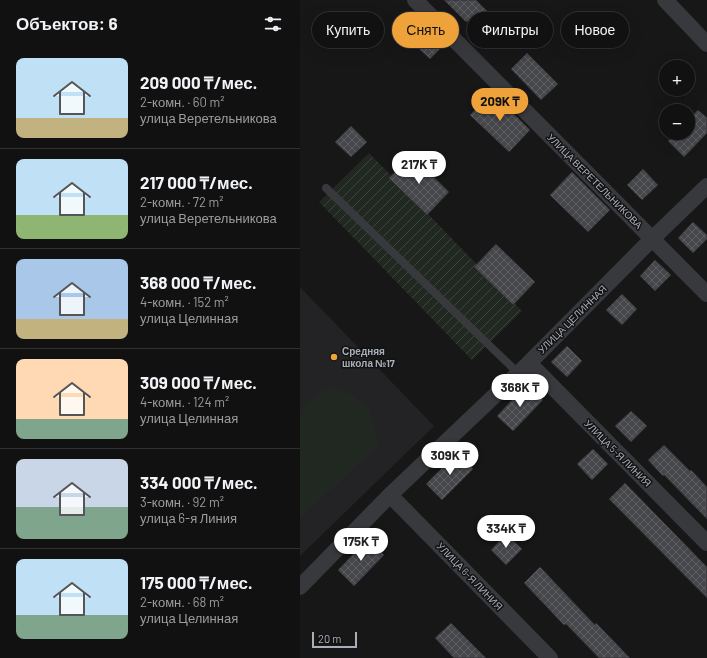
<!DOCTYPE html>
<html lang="ru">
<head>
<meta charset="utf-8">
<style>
  body { margin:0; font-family:Barlow,sans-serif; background:#1a1a1b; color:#f1f3f6; height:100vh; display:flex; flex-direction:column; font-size:15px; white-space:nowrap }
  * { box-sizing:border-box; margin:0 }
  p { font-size:13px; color:#9c9d9f }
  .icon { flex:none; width:22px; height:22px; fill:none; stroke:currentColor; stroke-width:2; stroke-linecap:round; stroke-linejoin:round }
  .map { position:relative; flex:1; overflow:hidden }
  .panel { display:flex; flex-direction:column; background:#111112; width:300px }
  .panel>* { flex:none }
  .banner { position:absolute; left:12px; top:12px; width:335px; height:36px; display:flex; gap:8px }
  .controls { position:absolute; left:359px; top:60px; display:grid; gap:8px }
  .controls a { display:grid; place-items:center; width:36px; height:36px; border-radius:50%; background:#111112; box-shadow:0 4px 16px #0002,0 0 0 1px #303132; font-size:20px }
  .scale { position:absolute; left:12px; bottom:10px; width:45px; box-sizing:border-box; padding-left:4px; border:2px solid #a9afb8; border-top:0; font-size:11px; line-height:14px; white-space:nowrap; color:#a9afb8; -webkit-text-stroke:3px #121213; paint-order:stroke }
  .price { position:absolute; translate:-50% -34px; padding:0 9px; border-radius:14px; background:#fff; color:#222; font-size:13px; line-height:26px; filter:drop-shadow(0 1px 2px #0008) }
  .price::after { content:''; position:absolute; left:50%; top:24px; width:12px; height:9px; margin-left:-6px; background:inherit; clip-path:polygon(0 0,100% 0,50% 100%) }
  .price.current { background:#eea239; color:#111 }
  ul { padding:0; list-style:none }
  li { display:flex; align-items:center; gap:12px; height:100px; padding:0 16px }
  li+li { border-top:1px solid #303132 }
  li span { display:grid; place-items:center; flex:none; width:112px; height:80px; border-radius:8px; color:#555 }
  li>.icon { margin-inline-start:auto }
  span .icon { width:48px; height:48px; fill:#fffc; stroke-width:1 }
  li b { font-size:17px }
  h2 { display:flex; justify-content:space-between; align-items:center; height:48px; padding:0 16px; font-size:17px }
  .chip { padding:0 14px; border-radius:18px; background:#111112; box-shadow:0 4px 16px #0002,0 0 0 1px #303132; font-size:14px; line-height:36px }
  .chip.current { background:#eea239; color:#111 }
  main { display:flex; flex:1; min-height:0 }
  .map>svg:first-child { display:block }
  .built { fill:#232325 }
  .garden { fill:url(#garden-furrows) }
  .pitch { fill:#212821 }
  .building { fill:url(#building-cross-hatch); stroke:#313134 }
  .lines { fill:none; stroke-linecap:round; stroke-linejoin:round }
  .lane { stroke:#38393d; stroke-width:8 }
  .street { stroke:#38393d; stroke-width:16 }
  .poi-dot { fill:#eea239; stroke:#121213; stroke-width:1.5 }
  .labels { text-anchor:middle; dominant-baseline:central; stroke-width:3; stroke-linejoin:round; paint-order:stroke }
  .street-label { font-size:10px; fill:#a9afb8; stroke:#121213 }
  .poi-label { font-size:10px; font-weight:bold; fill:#a9afb8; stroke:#121213; text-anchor:start }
</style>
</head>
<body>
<main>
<section class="panel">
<h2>Объектов: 6<svg class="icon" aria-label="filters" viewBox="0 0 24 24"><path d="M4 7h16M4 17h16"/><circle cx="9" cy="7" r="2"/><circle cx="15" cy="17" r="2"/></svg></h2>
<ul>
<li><span style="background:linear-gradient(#bfe0f5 75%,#c2b280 0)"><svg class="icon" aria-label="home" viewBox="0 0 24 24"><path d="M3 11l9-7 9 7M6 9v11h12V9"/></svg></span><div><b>209 000 ₸/мес.</b><p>2-комн. · 60 m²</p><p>улица Веретельникова</p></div></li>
<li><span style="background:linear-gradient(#bfe0f5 70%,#8fb573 0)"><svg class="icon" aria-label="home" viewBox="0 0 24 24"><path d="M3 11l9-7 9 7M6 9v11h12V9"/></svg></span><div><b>217 000 ₸/мес.</b><p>2-комн. · 72 m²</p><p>улица Веретельникова</p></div></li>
<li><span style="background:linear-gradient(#a9c7e8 75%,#c2b280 0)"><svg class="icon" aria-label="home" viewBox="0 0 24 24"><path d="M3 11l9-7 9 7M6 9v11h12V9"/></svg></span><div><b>368 000 ₸/мес.</b><p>4-комн. · 152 m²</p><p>улица Целинная</p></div></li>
<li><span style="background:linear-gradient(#ffd9b3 75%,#7fa58c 0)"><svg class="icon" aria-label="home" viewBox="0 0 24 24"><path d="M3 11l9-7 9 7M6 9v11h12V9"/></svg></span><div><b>309 000 ₸/мес.</b><p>4-комн. · 124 m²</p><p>улица Целинная</p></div></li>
<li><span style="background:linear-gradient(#c9d6e8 60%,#7fa58c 0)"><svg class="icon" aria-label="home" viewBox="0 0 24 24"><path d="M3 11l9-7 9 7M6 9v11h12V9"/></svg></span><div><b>334 000 ₸/мес.</b><p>3-комн. · 92 m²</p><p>улица 6-я Линия</p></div></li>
<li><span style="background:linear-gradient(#bfe0f5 70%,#7fa58c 0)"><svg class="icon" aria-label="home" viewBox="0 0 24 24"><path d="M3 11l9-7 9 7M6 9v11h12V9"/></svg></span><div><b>175 000 ₸/мес.</b><p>2-комн. · 68 m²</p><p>улица Целинная</p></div></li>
</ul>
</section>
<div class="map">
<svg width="407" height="658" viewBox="0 0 407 658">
  <defs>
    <pattern id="garden-furrows" width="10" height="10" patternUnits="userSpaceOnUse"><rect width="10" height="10" fill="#212821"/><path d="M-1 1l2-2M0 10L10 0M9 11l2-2" fill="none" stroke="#3e453f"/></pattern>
    <pattern id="building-cross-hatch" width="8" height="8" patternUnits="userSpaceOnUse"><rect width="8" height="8" fill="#46474b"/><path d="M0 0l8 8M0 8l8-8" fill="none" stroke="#5e5f63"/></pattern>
  </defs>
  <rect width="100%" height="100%" fill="#171718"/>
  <path class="built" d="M 0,287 L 134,426 L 0,556 Z"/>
  <path class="garden" d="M 69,153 L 222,311 L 172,360 L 19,202 Z"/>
  <path class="pitch" d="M 32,388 L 49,393 L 67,407 L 75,425 L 78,446 L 0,518 L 0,411 L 21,391 Z"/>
  <path class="building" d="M 144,0 L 176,0 L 194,18 L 195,17 L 210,32 L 194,48 L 167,21 L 166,22 Z
    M 130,29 L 145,44 L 130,59 L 114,44 Z
    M 227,53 L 258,84 L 241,100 L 211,69 Z
    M 192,92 L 230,130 L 209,152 L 170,115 Z
    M 398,110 L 407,118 L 407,133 L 384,157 L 368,141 L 376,133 L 388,133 L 388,120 Z
    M 51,126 L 67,142 L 51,157 L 35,142 Z
    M 111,155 L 149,192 L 127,215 L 89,178 Z
    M 343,169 L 358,185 L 342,200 L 327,185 Z
    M 272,172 L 310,210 L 288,232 L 250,195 Z
    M 393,222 L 407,235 L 407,239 L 393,253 L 378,238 Z
    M 196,244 L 235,282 L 213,305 L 174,267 Z
    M 355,260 L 371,275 L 355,291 L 340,276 Z
    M 322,294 L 337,309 L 322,325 L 306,310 Z
    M 267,346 L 282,361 L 267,377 L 251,362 Z
    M 227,384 L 243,400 L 213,431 L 197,416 Z
    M 331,411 L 347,426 L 331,442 L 315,426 Z
    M 364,445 L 390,471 L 391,470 L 407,487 L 407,519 L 364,475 L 363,476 L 348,460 Z
    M 293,449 L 308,464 L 292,480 L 277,464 Z
    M 157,453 L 173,469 L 142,500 L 126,484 Z
    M 325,483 L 407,567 L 407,598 L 309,499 Z
    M 206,534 L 222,549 L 206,565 L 191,550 Z
    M 68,539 L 84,555 L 54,586 L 38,570 Z
    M 240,567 L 295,625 L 296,623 L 330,658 L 299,658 L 266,624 L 264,625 L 224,583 Z
    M 151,623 L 186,658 L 154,658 L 135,638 Z"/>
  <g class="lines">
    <path class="lane" d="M 26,188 L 218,373"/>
    <path class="street" d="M 115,0 L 407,294
      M 365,0 L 407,44
      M 229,363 L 407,543
      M 90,495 L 250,658
      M 0,587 L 90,495 L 229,363 L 352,239 L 407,186"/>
  </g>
  <circle class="poi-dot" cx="34" cy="357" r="4"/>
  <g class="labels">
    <g class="street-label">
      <text transform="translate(295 181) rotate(45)">УЛИЦА ВЕРЕТЕЛЬНИКОВА</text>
      <text transform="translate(272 319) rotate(-45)">УЛИЦА ЦЕЛИННАЯ</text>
      <text transform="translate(318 453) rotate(45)">УЛИЦА 5-Я ЛИНИЯ</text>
      <text transform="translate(170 576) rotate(46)">УЛИЦА 6-Я ЛИНИЯ</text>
    </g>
    <g class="poi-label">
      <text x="42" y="351">Средняя<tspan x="42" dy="12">школа №17</tspan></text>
    </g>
  </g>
</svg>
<div class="controls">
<a>+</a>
<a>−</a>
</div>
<div class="scale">20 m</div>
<b class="price current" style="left:200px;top:122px">209K ₸</b>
<b class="price" style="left:119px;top:185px">217K ₸</b>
<b class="price" style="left:220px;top:408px">368K ₸</b>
<b class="price" style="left:150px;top:476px">309K ₸</b>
<b class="price" style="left:206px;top:549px">334K ₸</b>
<b class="price" style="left:61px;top:562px">175K ₸</b>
<div class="banner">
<a class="chip">Купить</a>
<a class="chip current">Снять</a>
<a class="chip">Фильтры</a>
<a class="chip">Новое</a>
</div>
</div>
</main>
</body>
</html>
